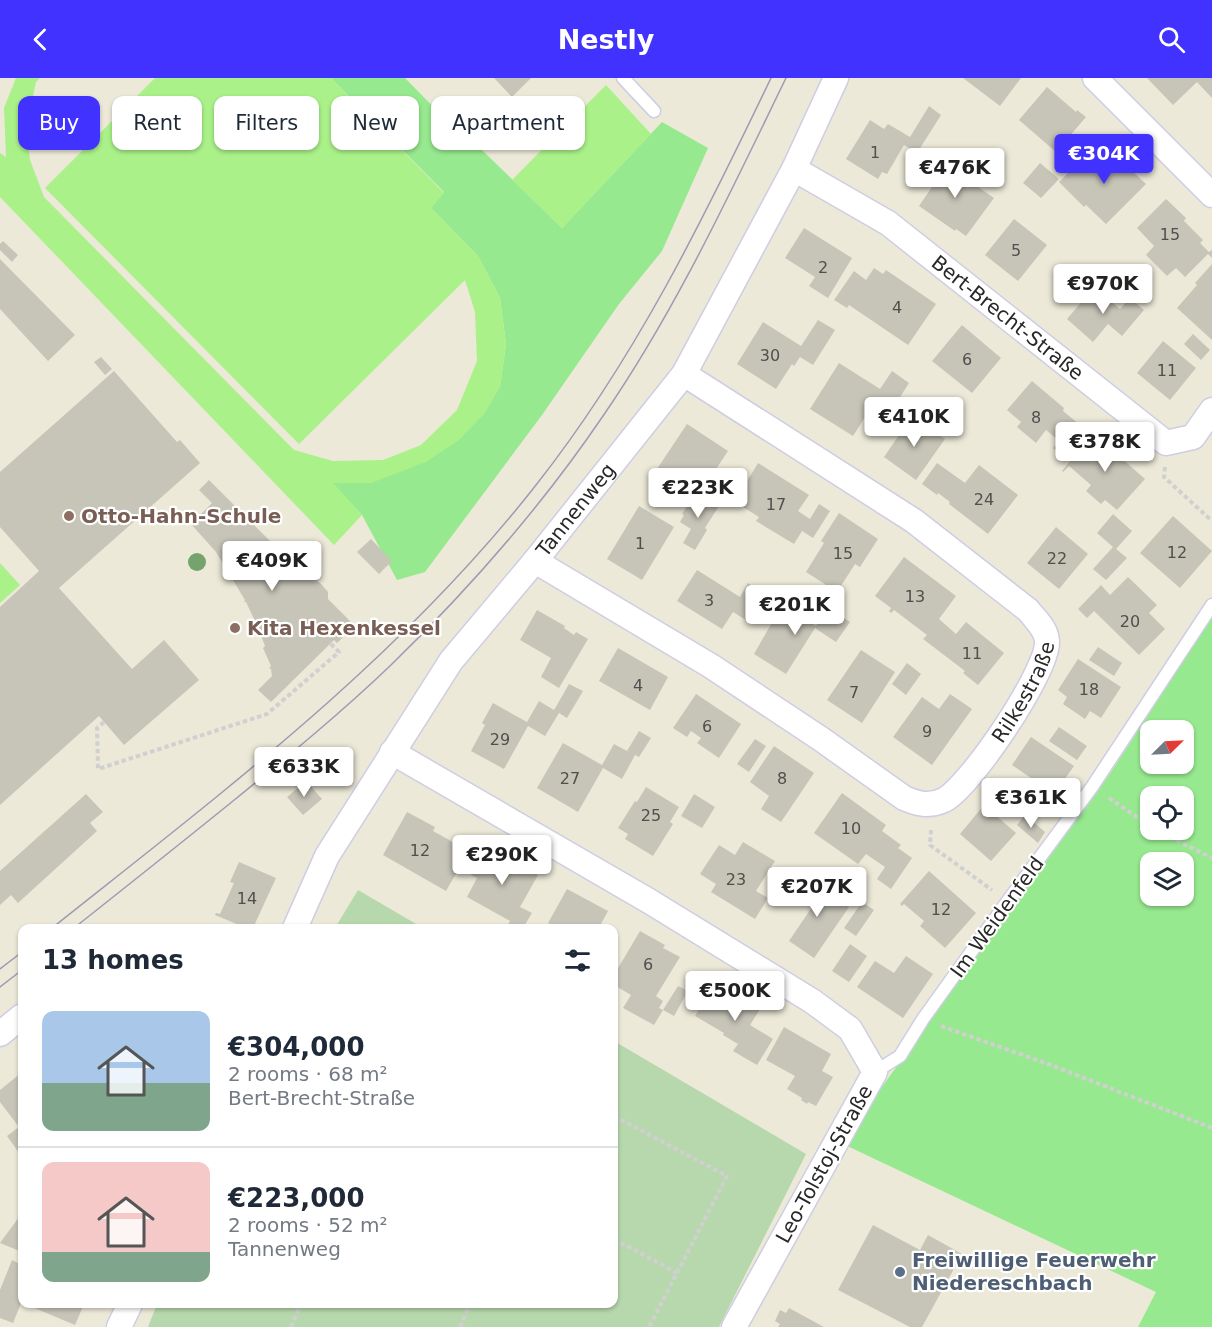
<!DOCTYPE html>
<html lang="en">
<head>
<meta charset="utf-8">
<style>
  body { margin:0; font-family:"DejaVu Sans",sans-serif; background:#f2f2f3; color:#1f2937; height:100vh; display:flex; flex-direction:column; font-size:22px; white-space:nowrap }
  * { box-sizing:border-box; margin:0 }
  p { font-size:20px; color:#747a83 }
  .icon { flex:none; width:33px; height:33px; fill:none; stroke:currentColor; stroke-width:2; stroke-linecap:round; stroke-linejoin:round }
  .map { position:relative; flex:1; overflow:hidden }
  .side { position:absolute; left:18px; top:846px; width:600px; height:384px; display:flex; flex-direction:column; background:#fff; border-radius:12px; box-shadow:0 2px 4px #0004 }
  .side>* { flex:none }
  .guide { position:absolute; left:18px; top:18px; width:600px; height:54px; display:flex; gap:12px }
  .needle { width:39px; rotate:66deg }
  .controls { position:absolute; left:1140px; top:642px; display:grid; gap:12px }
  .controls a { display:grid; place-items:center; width:54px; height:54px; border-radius:12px; background:#fff; box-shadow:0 2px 4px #0004; font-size:30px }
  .price { position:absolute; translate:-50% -51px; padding:0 14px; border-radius:6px; background:#fff; color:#222; font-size:20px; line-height:39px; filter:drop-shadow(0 2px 3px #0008) }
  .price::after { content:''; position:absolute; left:50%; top:36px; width:18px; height:14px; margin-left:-9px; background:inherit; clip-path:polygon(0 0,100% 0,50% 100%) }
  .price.active { background:#4132ff; color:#fff }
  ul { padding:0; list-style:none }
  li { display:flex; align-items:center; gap:18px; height:150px; padding:0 24px }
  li+li { border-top:2px solid #e0e1e3 }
  li span { display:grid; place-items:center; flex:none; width:168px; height:120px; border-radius:12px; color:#555 }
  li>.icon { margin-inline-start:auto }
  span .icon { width:72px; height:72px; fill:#fffc; stroke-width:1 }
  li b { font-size:26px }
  h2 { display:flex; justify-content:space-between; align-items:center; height:72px; padding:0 24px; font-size:26px }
  .chip { padding:0 21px; border-radius:12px; background:#fff; box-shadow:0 2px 4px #0004; font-size:21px; line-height:54px }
  .chip.active { background:#4132ff; color:#fff }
  header { display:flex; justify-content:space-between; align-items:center; height:78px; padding:0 24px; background:#4132ff; color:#fff; font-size:27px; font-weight:800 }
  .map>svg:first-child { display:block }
  .green { fill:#96e98e; fill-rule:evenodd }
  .cemetery { fill:#b7d8ad }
  .pitch { fill:#aaf189 }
  .building { fill:#c7c5b8 }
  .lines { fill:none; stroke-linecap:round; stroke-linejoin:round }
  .lane-casing { stroke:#cfcde3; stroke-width:15 }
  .street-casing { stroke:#cfcde3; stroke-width:27 }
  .path { stroke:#d0d0d0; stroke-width:4; stroke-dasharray:4.5 3; stroke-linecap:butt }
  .lane { stroke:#fff; stroke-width:12 }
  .street { stroke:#fff; stroke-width:24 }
  .tram { stroke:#9d9ab5; stroke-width:1.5 }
  .tree { fill:#75a36e }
  .education-dot { fill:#8d6e63; stroke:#fff; stroke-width:2 }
  .service-dot { fill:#5c6f8a; stroke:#fff; stroke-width:2 }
  .labels { text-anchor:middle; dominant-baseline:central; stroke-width:4.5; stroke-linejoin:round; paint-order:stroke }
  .number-label { font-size:16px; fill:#504f4c }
  .street-label { font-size:20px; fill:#282828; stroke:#fff }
  .education-label { font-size:20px; font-weight:bold; fill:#785e54; stroke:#fff; text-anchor:start }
  .service-label { font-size:20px; font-weight:bold; fill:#4e5e75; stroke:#fff; text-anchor:start }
</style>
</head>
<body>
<header><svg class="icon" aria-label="back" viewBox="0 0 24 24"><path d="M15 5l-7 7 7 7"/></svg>Nestly<svg class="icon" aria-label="search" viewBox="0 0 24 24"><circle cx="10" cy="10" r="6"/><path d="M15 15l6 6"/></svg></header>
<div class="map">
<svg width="1212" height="1249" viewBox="0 0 1212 1249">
  <rect width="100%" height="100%" fill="#ece9d8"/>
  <path class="green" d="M 331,0 L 405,0 L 455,51 L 483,73 L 562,150 L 662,44 L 708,70 L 662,173 L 619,226 L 542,337 L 425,494 L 397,502 L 362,437 L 332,405 L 371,405 L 500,309 L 506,266 L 500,220 L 478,178 L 431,130 L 444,114 Z
    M 1212,539 L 1212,1249 L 1138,1249 L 1156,1214 L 841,1065 L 1109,697 ZM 1150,652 L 1184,652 L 1184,686 L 1150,686 ZM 1150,718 L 1184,718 L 1184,752 L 1150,752 ZM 1150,784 L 1184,784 L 1184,818 L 1150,818 Z"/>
  <path class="cemetery" d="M 358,812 L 423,850 L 335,850 Z
    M 614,963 L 806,1076 L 719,1249 L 148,1249 L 157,1226 L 614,1226 Z"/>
  <path class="pitch" d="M 16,0 L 40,0 L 36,4 L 26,51 L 30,82 L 44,119 L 294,372 L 333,383 L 383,382 L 421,367 L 457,332 L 477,283 L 475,234 L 465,202 L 299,366 L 45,110 L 155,0 L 331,0 L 444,115 L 431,130 L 478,178 L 500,220 L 506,266 L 500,309 L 485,335 L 459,362 L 426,384 L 371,405 L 333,405 L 362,437 L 334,467 L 0,119 L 0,75 L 6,79 L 4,30 Z
    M 606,7 L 651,56 L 562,150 L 512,102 Z
    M 0,485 L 20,507 L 0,525 Z"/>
  <path class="building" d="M 494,0 L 531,0 L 512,19 Z
    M 963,0 L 1021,0 L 1000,28 Z
    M 1147,0 L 1212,0 L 1212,20 L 1197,4 L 1173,27 Z
    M 1047,9 L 1076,34 L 1077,32 L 1086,39 L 1056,74 L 1019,42 Z
    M 929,28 L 941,37 L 917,75 L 904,67 L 887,96 L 882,94 L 878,101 L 846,81 L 870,42 L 884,51 L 888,46 L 910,59 Z
    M 1112,68 L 1130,85 L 1127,88 L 1146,106 L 1106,146 L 1086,127 L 1084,129 L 1059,104 L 1081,82 L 1089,91 Z
    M 939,82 L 994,120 L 966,158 L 956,151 L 955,153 L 919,128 L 934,106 L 927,99 Z
    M 1040,85 L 1059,101 L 1041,120 L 1023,105 Z
    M 1166,121 L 1186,140 L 1184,143 L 1203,162 L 1200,165 L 1209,174 L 1212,172 L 1212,180 L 1208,176 L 1185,199 L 1176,190 L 1167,198 L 1146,177 L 1154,168 L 1137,150 Z
    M 1014,141 L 1047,167 L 1018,203 L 985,177 Z
    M 804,150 L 852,180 L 828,220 L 809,208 L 815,199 L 785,180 Z
    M 3,163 L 18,177 L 12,184 L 0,172 L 0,166 Z
    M 0,181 L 75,257 L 48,283 L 0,231 Z
    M 1212,186 L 1212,262 L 1177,230 L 1197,207 L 1195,205 Z
    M 874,190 L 883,196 L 886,192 L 936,226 L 908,267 L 849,227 L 847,230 L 834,222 L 854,193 L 866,202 Z
    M 1094,209 L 1120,231 L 1130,220 L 1144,232 L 1122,258 L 1108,246 L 1093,264 L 1067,241 Z
    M 818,242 L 835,252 L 813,287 L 800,279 L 794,288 L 792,286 L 776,311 L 737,286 L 763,244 L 801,268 Z
    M 962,247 L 1001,280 L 972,315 L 932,283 Z
    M 1193,256 L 1210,272 L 1201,282 L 1184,266 Z
    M 1163,263 L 1196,290 L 1170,322 L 1137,295 Z
    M 101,279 L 112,291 L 105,297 L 94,284 Z
    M 839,285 L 880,311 L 892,293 L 909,305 L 888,338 L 872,328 L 853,358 L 810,331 Z
    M 114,293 L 177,364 L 180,362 L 200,385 L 59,510 L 132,591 L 164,562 L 199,602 L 124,667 L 99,638 L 0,727 L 0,529 L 39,493 L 0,449 L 0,394 Z
    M 1032,303 L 1064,330 L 1063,333 L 1086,352 L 1063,379 L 1053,370 L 1059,363 L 1046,352 L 1036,365 L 1017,349 L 1021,344 L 1007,332 Z
    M 912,338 L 945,361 L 916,402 L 884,379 Z
    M 687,346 L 728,373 L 703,411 L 691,403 L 688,408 L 679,409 L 655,394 Z
    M 1093,355 L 1145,401 L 1117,432 L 1105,422 L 1101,426 L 1086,413 L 1091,407 L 1069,388 L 1063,394 L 1062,393 Z
    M 758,385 L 809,417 L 798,433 L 810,441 L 819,426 L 830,433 L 813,460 L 802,453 L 794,466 L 756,443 L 759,439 L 735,424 Z
    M 937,385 L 965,405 L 979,387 L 1018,417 L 988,456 L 949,426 L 950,424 L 938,415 L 937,417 L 922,406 Z
    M 209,402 L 300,493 L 313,499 L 321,506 L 328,514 L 328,521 L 355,548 L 337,565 L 334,562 L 271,624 L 258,612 L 272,598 L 271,591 L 269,590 L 271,588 L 263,570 L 265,568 L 256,545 L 253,545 L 255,543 L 246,524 L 244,524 L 245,522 L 216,474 L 191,446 L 212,425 L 199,412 Z
    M 696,414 L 719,428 L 705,450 L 707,452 L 695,472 L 683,465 L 691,451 L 680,444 L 684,437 L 682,436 Z
    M 639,428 L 674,449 L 642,502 L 607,481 Z
    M 839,435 L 878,461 L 860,489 L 855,486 L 837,514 L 806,494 L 824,465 L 821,463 Z
    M 1113,436 L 1132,453 L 1116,471 L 1127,480 L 1106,502 L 1093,491 L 1113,469 L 1097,455 Z
    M 1173,438 L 1212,473 L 1180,510 L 1140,475 Z
    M 1056,449 L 1088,476 L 1059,511 L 1027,485 Z
    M 371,461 L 392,483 L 379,496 L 357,474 Z
    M 904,479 L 956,518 L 939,541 L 956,556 L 966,544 L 1004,575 L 978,607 L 963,595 L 965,593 L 923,561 L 927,557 L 894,532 L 891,535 L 889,533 L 891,530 L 875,518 Z
    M 697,492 L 740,519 L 748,505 L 763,515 L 746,542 L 733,534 L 722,551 L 677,523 Z
    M 1128,499 L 1157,527 L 1149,535 L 1165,551 L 1139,577 L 1094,533 L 1087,540 L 1078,531 L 1101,507 L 1110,517 Z
    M 782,527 L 816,548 L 829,529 L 850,544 L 836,564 L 815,550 L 786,596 L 754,576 Z
    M 537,532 L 565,548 L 564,550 L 574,557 L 576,554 L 588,561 L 559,610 L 541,599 L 551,580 L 520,562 Z
    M 1098,569 L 1122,585 L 1114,598 L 1089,582 Z
    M 618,570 L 668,599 L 650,632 L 599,603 Z
    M 861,572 L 895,594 L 862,645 L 827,622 Z
    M 1078,581 L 1121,609 L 1101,640 L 1090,633 L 1085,641 L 1063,626 L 1067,619 L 1058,612 Z
    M 907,585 L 921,596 L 906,617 L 892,606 Z
    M 569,606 L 583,613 L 567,640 L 559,635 L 545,658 L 528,648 L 504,691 L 471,673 L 485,647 L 482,645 L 493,625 L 527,644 L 539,623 L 554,632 Z
    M 696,616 L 741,646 L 719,680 L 697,665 L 701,660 L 691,653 L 687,659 L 673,650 Z
    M 950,616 L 972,631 L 932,687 L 893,659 L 922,619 L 939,631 Z
    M 1059,649 L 1087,668 L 1077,682 L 1049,663 Z
    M 639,653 L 651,660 L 639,679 L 635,677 L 622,701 L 603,690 L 578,734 L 537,710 L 563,665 L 602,687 L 614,666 L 627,673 Z
    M 1031,659 L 1074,688 L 1043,732 L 1020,717 L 1031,700 L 1012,687 Z
    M 755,661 L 766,668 L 749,694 L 737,686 Z
    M 774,668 L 814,695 L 781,744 L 761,731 L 769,718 L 750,704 Z
    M 306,703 L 322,721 L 303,737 L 287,719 Z
    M 646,709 L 679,729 L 670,744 L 673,746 L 653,778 L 625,761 L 628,756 L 618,750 L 635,723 L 637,724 Z
    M 842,715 L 886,747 L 882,753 L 901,767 L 898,770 L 912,780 L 891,811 L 877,801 L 885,789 L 866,776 L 858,786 L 814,755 Z
    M 86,716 L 103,734 L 90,745 L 97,753 L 18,825 L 11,817 L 0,827 L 0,793 Z
    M 694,716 L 715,729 L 702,750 L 681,738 Z
    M 984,727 L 1016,755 L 991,783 L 960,756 Z
    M 407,734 L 435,749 L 433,753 L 469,773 L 446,813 L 383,777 Z
    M 1025,737 L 1045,754 L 1038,765 L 1017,747 Z
    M 743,764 L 775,783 L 756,813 L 768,820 L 755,841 L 711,814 L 716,806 L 700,796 L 719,767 L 735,777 Z
    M 489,765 L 513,778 L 510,782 L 538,797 L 520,829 L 532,835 L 523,850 L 506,850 L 510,843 L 467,819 L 477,800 L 471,797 Z
    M 239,784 L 276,800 L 253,850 L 246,850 L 215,837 L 216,835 L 220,836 L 234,805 L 230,804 Z
    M 929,793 L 976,835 L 945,870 L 920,848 L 924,843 L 904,826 L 902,828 L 900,826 Z
    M 807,800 L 849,829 L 814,880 L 789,863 L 812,829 L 795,817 Z
    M 567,811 L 608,833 L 601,846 L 609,850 L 558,850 L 548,845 Z
    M 862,824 L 874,832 L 856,858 L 844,850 Z
    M 640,853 L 665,867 L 663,870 L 680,879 L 656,918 L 663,923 L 659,930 L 663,932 L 678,908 L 688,913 L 674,938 L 663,932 L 654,947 L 623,930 L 631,917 L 614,907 L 614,897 Z
    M 850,866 L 867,878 L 849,904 L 832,893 Z
    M 906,878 L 933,896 L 903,940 L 857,909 L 875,883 L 894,895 Z
    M 715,905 L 760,931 L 750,947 L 773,961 L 757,987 L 733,973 L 738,966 L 723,957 L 724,955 L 695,938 Z
    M 784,949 L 831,976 L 822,993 L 833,999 L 816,1028 L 808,1024 L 807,1026 L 801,1022 L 802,1020 L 787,1011 L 795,998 L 766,982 Z
    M 21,995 L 22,997 L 22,1079 L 7,1058 L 19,1049 L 0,1024 L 0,1012 Z
    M 22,1135 L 22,1174 L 0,1165 Z
    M 873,1147 L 920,1172 L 928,1157 L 962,1176 L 922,1249 L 910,1249 L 838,1212 Z
    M 12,1182 L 22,1187 L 22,1223 L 13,1245 L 0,1240 L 0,1212 Z
    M 25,1226 L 84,1226 L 75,1247 Z
    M 789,1230 L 824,1249 L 778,1249 L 780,1246 L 775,1243 L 780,1232 L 786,1235 Z"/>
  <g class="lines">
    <defs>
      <path id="lane" d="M 623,0 L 654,33
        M 875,994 L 900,978 L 923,941 L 1007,824 L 1092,709 L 1212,527"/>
      <g id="street">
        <path d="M 1095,0 L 1212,117"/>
        <path id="s1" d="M 794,91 L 888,145 L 1166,365 L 1193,359 L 1212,332"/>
        <path id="s2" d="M 535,483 L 711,588 L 821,661 L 904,720 C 918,726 929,729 944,722 C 970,709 1049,592 1047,563 C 1046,550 1035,541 1028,532 L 914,443 L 684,296"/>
        <path d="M 392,674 L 649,823 L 812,923 L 850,951 L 875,994 L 734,1249"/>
        <path id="s3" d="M 295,850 L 327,778 L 451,583 L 535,483 L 684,296 L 794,91 L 836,0"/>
        <path d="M 0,956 L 22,938"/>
        <path d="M 119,1249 L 130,1226"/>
      </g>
    </defs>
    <use href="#lane" class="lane-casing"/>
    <use href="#street" class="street-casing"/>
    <path class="path" d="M 1165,389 L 1164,399 L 1212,443
      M 104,644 L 97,650 L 98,691 L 267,636 L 339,574 L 330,565
      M 1109,720 L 1150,748
      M 931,752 L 930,767 L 992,812
      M 1156,752 L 1212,780
      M 941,948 L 1051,987 L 1212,1050
      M 614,1038 L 727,1098 L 649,1249
      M 614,1161 L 677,1195
      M 291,1249 L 301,1226
      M 460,1249 L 470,1226"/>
    <use href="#lane" class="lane"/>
    <use href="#street" class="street"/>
    <path class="tram" d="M 52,850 C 223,714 400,581 536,407 C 634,283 703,142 771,0
      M 74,850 C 127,808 180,766 233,723 C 287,679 341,635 391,587 C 469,511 542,428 603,338 C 676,232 730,115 786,0
      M 0,891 L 22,874
      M 0,909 L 22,892"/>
  </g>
  <circle class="tree" cx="197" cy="484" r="9"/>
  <g class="education-dot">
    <circle cx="69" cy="438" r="6"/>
    <circle cx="235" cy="550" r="6"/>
  </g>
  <circle class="service-dot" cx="900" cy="1194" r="6"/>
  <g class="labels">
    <g class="number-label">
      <text x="875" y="74">1</text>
      <text x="1170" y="156">15</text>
      <text x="1016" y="172">5</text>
      <text x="823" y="189">2</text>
      <text x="897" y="229">4</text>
      <text x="770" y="277">30</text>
      <text x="967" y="281">6</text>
      <text x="1167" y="292">11</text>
      <text x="1036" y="339">8</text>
      <text x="984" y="421">24</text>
      <text x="776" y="426">17</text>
      <text x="640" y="465">1</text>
      <text x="1177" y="474">12</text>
      <text x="843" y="475">15</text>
      <text x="1057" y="480">22</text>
      <text x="915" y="518">13</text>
      <text x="709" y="522">3</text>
      <text x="1130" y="543">20</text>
      <text x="972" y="575">11</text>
      <text x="638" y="607">4</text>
      <text x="1089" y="611">18</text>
      <text x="854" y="614">7</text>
      <text x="707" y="648">6</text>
      <text x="927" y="653">9</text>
      <text x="500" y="661">29</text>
      <text x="570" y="700">27</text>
      <text x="782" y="700">8</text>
      <text x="651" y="737">25</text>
      <text x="851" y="750">10</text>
      <text x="420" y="772">12</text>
      <text x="736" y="801">23</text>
      <text x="247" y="820">14</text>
      <text x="941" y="831">12</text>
      <text x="648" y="886">6</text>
    </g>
    <g class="street-label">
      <text stroke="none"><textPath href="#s1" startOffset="261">Bert-Brecht-Straße</textPath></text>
      <text stroke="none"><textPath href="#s3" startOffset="506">Tannenweg</textPath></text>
      <text stroke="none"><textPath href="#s2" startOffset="616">Rilkestraße</textPath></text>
      <text transform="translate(997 839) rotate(-54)">Im Weidenfeld</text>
      <text transform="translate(824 1086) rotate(-61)">Leo-Tolstoj-Straße</text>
    </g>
    <g class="education-label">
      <text x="81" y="438">Otto-Hahn-Schule</text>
      <text x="247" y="550">Kita Hexenkessel</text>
    </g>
    <g class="service-label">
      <text x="912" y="1182">Freiwillige Feuerwehr<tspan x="912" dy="23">Niedereschbach</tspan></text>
    </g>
  </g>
</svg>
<div class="controls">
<a><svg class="needle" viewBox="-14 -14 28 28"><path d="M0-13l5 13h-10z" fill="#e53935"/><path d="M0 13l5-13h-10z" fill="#747a83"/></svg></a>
<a><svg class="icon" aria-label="locate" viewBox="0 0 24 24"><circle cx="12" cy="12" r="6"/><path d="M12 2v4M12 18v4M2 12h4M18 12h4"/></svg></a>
<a><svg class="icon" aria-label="layers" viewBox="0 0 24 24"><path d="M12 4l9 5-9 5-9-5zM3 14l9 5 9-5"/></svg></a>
</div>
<b class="price active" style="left:1104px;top:107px">€304K</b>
<b class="price" style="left:955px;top:121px">€476K</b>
<b class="price" style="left:1103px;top:237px">€970K</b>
<b class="price" style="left:914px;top:370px">€410K</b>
<b class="price" style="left:1105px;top:395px">€378K</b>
<b class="price" style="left:698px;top:441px">€223K</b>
<b class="price" style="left:272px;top:514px">€409K</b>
<b class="price" style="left:795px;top:558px">€201K</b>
<b class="price" style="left:304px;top:720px">€633K</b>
<b class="price" style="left:1031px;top:751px">€361K</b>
<b class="price" style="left:502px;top:808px">€290K</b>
<b class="price" style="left:817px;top:840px">€207K</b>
<b class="price" style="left:735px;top:944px">€500K</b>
<div class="guide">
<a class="chip active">Buy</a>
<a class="chip">Rent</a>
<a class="chip">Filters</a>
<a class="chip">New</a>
<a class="chip">Apartment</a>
</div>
<section class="side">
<h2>13 homes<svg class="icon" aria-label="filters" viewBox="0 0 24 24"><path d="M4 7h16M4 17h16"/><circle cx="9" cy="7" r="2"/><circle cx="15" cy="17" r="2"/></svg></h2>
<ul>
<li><span style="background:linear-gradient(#a9c7e8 60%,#7fa58c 0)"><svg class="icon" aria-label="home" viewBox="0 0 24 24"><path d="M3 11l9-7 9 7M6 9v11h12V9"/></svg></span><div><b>€304,000</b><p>2 rooms · 68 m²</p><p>Bert-Brecht-Straße</p></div></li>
<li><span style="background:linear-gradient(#f6c9c9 75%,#7fa58c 0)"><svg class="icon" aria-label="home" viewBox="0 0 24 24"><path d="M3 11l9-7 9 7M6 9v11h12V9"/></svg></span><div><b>€223,000</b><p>2 rooms · 52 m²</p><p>Tannenweg</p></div></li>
</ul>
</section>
</div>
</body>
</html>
